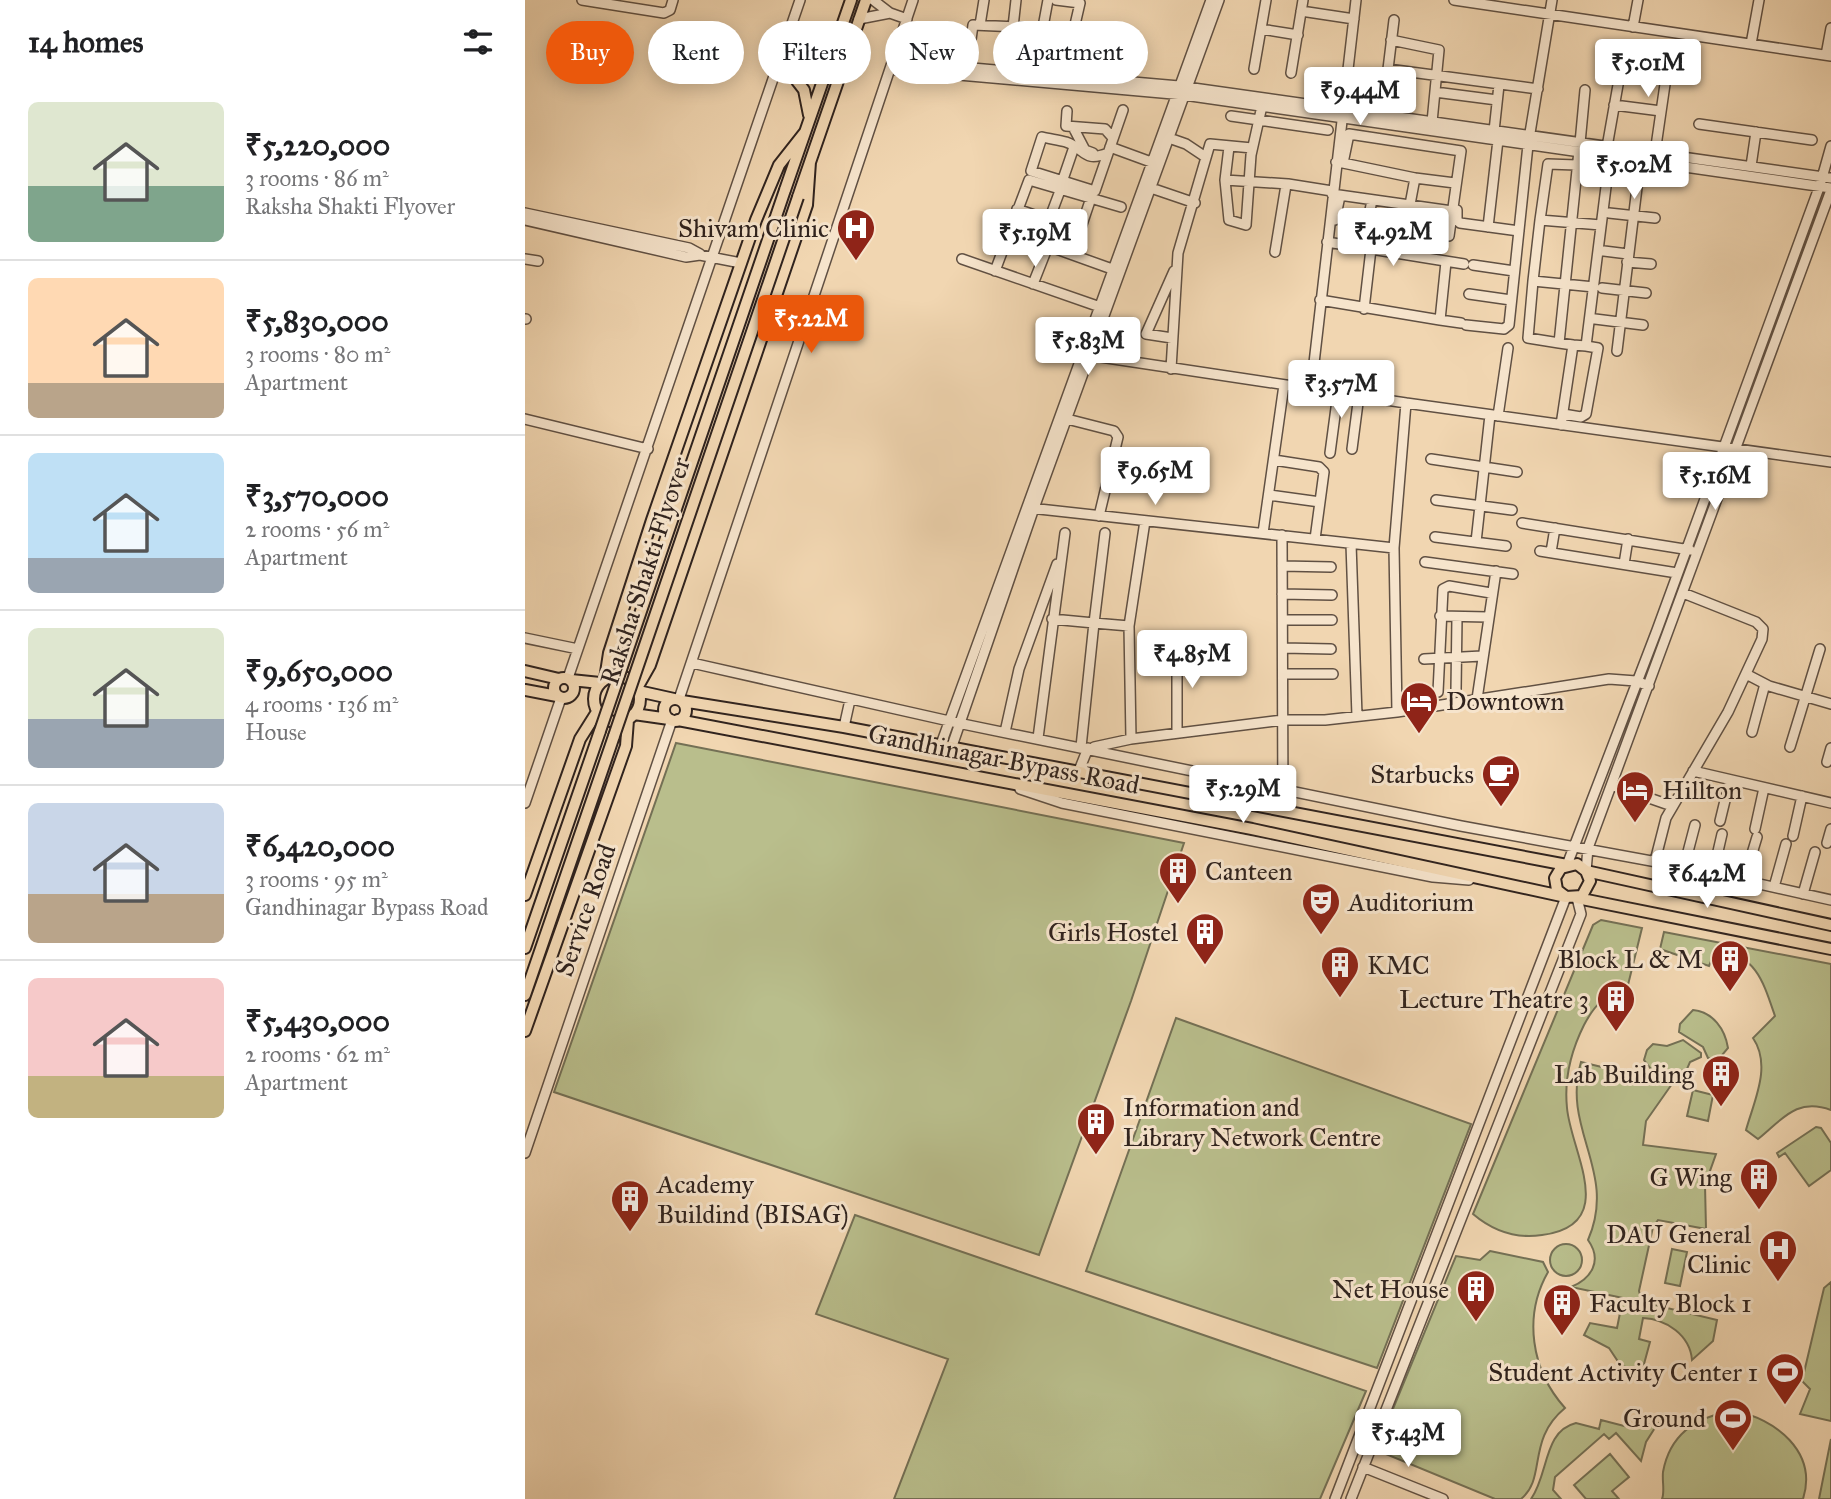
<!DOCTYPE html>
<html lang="en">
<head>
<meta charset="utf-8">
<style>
  body { margin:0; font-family:"IM FELL Great Primer",serif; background:#f6f6f6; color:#202124; height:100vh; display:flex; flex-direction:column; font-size:26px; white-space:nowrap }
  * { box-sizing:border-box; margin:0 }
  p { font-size:23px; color:#757577 }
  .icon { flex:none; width:38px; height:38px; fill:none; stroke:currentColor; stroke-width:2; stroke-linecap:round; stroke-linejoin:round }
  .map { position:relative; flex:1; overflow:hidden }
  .sheet { display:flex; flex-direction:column; background:#fff; width:525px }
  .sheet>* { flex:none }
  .top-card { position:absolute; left:21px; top:21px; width:665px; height:63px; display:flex; gap:14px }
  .price { position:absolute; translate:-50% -60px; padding:0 16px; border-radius:7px; background:#fff; color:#222; font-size:23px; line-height:46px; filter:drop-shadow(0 2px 4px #0008) }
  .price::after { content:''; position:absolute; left:50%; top:42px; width:21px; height:16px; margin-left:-10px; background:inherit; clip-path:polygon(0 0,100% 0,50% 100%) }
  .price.selected { background:#ea580c; color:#fff }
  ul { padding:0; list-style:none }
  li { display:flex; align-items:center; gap:21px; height:175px; padding:0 28px }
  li+li { border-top:2px solid #e0e0e0 }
  li span { display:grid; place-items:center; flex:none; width:196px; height:140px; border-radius:10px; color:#555 }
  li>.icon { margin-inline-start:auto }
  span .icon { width:84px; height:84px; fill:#fffc; stroke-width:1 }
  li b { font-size:30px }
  h2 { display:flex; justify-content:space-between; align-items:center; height:84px; padding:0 28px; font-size:30px }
  .pill { padding:0 24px; border-radius:32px; background:#fff; box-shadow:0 4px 18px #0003; font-size:24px; line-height:63px }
  .pill.selected { background:#ea580c; color:#fff }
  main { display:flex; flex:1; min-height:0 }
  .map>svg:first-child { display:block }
  .green { fill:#b9be8c; stroke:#747055; stroke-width:2 }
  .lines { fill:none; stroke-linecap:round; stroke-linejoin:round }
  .minor-casing { stroke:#605043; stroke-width:12 }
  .major-casing { stroke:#30231e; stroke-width:14 }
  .minor { stroke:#f6e4cc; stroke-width:9 }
  .major { stroke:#f1d6b1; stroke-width:10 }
  .major-bridge-casing { stroke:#30231e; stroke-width:14; stroke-linecap:butt }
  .major-bridge { stroke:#f1d6b1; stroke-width:10 }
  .labels { text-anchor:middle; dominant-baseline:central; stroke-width:6; stroke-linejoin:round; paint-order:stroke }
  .poi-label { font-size:26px; fill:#30231e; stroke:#f6e4cc; text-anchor:end }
  .street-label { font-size:26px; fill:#30231e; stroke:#f6e4cc }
</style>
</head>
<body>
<main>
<section class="sheet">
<h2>14 homes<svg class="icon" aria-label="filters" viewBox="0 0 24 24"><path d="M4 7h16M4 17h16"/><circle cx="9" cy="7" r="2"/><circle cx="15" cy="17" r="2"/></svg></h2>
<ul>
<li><span style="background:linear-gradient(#dfe7d0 60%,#7fa58c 0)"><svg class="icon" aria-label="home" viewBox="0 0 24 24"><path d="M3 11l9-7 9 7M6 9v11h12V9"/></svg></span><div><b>₹5,220,000</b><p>3 rooms · 86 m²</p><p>Raksha Shakti Flyover</p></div></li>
<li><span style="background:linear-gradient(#ffd9b3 75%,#b9a48a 0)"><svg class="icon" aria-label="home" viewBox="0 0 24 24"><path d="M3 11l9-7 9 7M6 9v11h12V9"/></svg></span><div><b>₹5,830,000</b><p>3 rooms · 80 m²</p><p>Apartment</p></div></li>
<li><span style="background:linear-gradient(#bfe0f5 75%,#9aa5b1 0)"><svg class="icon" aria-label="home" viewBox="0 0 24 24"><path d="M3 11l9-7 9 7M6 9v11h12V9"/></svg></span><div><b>₹3,570,000</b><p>2 rooms · 56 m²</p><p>Apartment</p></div></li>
<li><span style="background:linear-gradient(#dfe7d0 65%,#9aa5b1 0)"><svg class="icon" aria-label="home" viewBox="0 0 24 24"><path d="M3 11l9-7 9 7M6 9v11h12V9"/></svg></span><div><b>₹9,650,000</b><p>4 rooms · 136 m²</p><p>House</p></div></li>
<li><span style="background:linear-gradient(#c9d6e8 65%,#b9a48a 0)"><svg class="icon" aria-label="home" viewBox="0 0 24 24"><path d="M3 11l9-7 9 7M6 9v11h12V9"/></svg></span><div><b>₹6,420,000</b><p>3 rooms · 95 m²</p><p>Gandhinagar Bypass Road</p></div></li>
<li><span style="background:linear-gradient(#f6c9c9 70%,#c2b280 0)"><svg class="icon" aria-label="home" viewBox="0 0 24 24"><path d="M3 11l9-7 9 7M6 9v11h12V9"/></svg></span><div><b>₹5,430,000</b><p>2 rooms · 62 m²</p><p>Apartment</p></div></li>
</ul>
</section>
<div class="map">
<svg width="1306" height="1499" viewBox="0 0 1306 1499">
  <rect width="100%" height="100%" fill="#f1d6b1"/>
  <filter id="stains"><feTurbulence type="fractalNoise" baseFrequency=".00286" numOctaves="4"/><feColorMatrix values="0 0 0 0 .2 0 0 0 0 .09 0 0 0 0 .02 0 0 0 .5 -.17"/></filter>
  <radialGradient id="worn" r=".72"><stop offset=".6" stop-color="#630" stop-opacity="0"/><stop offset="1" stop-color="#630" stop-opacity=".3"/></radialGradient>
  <path class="green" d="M 151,743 L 659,843 L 606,1001 L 514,1255 L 29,1092 Z
    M 1076,920 L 1117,928 L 1102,989 C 1080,993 1069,1006 1059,1025 C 1046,1051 1039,1079 1042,1108 C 1046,1153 1095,1225 1017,1235 C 991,1239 968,1231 948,1214 L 1068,925 Z
    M 1139,932 L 1306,964 L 1306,1110 C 1271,1097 1257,1120 1233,1139 L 1221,1130 C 1229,1101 1247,1066 1228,1038 L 1250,1016 C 1237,978 1232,959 1192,946 L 1184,966 L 1135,949 Z
    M 1168,1010 C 1188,1012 1200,1029 1203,1048 L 1193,1060 L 1183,1058 L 1178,1047 L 1154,1032 L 1155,1024 Z
    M 651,1018 L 946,1124 L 852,1368 L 561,1271 Z
    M 1158,1040 L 1176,1053 L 1176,1057 L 1165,1062 L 1162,1069 L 1139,1077 L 1126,1069 L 1119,1060 L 1122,1050 L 1128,1044 L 1142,1046 Z
    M 1056,1062 L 1147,1084 L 1121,1121 L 1118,1145 L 1191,1154 L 1180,1185 L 1181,1229 L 1133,1220 L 1128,1227 L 1114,1291 L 1117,1302 L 1192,1320 L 1188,1341 L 1167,1360 C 1165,1335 1141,1319 1118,1318 L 1114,1339 L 1125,1342 L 1119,1364 L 1111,1369 L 1096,1366 L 1084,1348 L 1059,1335 L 1065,1323 L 1092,1328 L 1098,1298 L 1046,1287 C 1066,1279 1078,1261 1063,1240 C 1093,1171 1036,1130 1056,1062 Z
    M 1168,1090 L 1188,1095 L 1183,1121 L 1162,1116 Z
    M 1291,1127 L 1296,1128 L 1306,1143 L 1306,1170 L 1284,1186 L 1260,1153 L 1254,1157 L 1252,1153 Z
    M 330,1215 L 841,1391 L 795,1499 L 369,1499 L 423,1359 L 291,1314 Z
    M1025 1260a16 16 0 1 1 32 0a16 16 0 1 1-32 0Z
    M 1147,1249 L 1162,1252 L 1155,1286 L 1140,1283 Z
    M 965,1251 L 1018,1262 L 1023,1272 C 998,1316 1006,1370 1040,1408 C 1001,1440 1022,1478 996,1499 L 970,1499 L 851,1450 L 931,1256 L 955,1260 Z
    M 1306,1282 L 1306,1421 L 1275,1414 L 1285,1389 L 1277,1381 L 1299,1288 Z
    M 1209,1411 C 1250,1418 1293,1452 1278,1499 L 1137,1499 C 1140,1492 1137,1481 1138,1472 C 1145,1433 1173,1416 1209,1411 Z
    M 1076,1420 L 1103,1427 L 1133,1423 L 1121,1442 L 1116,1461 L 1091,1433 L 1084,1439 L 1079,1434 L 1030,1477 L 1028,1490 L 1036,1499 L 1006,1499 C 1024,1474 1018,1431 1051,1423 L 1074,1429 Z
    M 1306,1439 L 1306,1499 L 1294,1499 Z
    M 1085,1454 L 1104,1477 L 1087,1491 L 1094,1499 L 1061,1499 L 1049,1485 Z"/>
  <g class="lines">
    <defs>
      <path id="minor" d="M 57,0 L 139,13 L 145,10 L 148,0
        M 348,0 L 365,13 L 382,19
        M 531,0 L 555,3 L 549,29 L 542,29
        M 929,0 L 1306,56
        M 776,11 L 829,19
        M 334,19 L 365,13
        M 869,20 L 863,69 L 1013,89
        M 455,25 L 459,0
        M 488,27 L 491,0
        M 518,27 L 523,0
        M 1108,27 L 1113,0
        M 736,29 L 773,35
        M 866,40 L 914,50 L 907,122
        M 1226,44 L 1234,0
        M 444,54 L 448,25 L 542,29 L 539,60
        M 1301,55 L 1306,28
        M 368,61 L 654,86 L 1306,178
        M 366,69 L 659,95 L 1306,188
        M 729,69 L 741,0
        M 249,73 C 274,81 284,82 303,62
        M 766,73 L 778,0
        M 501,78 L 508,28
        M 910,92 L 972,100
        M 1089,105 L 1136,111
        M 542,111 L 541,126 L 580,129 L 588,138
        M 706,116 L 803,130
        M 1174,124 L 1287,140
        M 548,127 L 560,150 L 568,153
        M 969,131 L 974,85
        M 644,138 L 661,144 L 679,156
        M 1055,143 L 1060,90
        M 585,147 L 626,162
        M 704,147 L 700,180 L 704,220 L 721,225 L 726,155 L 737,106
        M 1082,147 L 1096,68
        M 583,153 C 558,163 561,149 541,142 C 534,140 525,139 517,137 L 506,171 L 570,191 L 598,110
        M 1130,153 L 1145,50
        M 811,162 L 818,163 L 824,134 L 936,151 L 924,236
        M 818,163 L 890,178
        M 1226,166 L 1231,132
        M 700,180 L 763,184 L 807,191
        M 537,182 L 549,147
        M 626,188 L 670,203
        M 807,194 L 927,211
        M 492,209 L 555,231
        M 932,210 L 932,220 L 935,223 L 994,231
        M 0,213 L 164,248 L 175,254
        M 1084,213 L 1130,218
        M 0,220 L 161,257 L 175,255 L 216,263
        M 524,220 L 536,188
        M 810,220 L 815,196
        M 842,226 L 847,200
        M 963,227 L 973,140
        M 880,231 L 890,178 L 930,183
        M 484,232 L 587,269
        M 802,242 L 939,264
        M 1079,251 L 1103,254
        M 750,252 L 761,185
        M 547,254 L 566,198
        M 0,259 L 13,261
        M 437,259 L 578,308
        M 1102,262 L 1126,264
        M 948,265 L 989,271
        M 470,271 L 504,180 L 596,207
        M 1008,281 L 1015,220
        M 508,284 L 523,246
        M 1077,288 L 1121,293
        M 944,294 L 986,300
        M 795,300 L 915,320 L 921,262
        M 839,309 L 846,249
        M 0,319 L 1,319
        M 1070,319 L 1118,325
        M 915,320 L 936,323
        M 941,325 L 979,329 L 984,325 L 1003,145 L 1027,0
        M 647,338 L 621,334 L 649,271
        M 1034,343 L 1003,338 L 1008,281 L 1069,287
        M 1048,345 L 1034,343 L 1054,151
        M 1092,351 L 1116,155
        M 562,355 L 881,403 L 869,548 L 872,712
        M 646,369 L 653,253 L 685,144 L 727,148
        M 786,389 L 831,0
        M 881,403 L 1306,462
        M 1038,414 L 1056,417 L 1061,414 L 1073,348 L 1061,346
        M 973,416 L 983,348
        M 0,419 L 123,449
        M 542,419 L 589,431 L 593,437 L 574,516
        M 1036,425 L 1048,345 L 1061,346 L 1083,171 L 1080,166 L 1023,164 L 1015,220 L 1076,225
        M 827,449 L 834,395
        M 805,453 L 813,393
        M 906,459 L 992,472
        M 749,460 L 794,467 L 799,472 L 790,539
        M 744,495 L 795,502
        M 911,500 L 987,510
        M 505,508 L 869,548
        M 997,523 L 1165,550
        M 738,533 L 759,385
        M 757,535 L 758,810
        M 910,537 L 981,546
        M 951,542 L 965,415
        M 826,544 L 832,716
        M 1015,551 L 1152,573
        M 1026,552 L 1030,528
        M 900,562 L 988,574
        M 1099,564 L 1103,539
        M 757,566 L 806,567
        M 757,594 L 807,595
        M 915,616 L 963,617
        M 527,619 L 569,623 L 580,533
        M 758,620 L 807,620
        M 604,626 L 620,521
        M 0,638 L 53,649
        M 652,648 L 652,732
        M 758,648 L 806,649
        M 899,659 L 957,656
        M 167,663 L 433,723 L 936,826 L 1159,867 L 1306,900
        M 758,674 L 808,674
        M 1221,674 L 1244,686 L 1306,704
        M 43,678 L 275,0
        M 931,690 L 932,617
        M 913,692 L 918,589 L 924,586 L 966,593
        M 154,699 L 388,0
        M 952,699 L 971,571
        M 319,727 L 325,700
        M 480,732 L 494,669 L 532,564
        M 1227,732 L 1240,684
        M 513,738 L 540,533
        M 415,747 L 686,0
        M 556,747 L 569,623 L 604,626 L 606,739
        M 569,747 L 606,739 L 758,720 L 800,720 L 872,712 L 1084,679 L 1111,681 L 1124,686
        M 1265,747 L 1295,649
        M 426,749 L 509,508 L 694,0
        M 1302,762 L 1306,748
        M 1168,771 L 1306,803
        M 553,773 L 563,748
        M 1087,785 L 1147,806
        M 495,789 L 537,803 L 908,877 L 944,880
        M 0,803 L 36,698
        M 1195,821 L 1205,780
        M 1230,829 L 1239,788
        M 1268,836 L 1277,796
        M 1302,843 L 1306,829
        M 1130,861 L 1141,818 L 1203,712 L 1237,639 L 1238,629 L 1231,622 L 1158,593
        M 1042,865 L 1132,630 L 1295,185 L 1306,146
        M 1159,867 L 1170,825
        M 1061,871 L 1063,848 L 1306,190
        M 1188,873 L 1197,834
        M 1219,880 L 1232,837
        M 1249,887 L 1261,844
        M 1278,894 L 1290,852
        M 0,1153 L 147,720
        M 838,1467 L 918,1499
        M 810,1499 L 1041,897
        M 826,1499 L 1056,914 L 1052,898"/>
      <path id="major" d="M 272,81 L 279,90 L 284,115
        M 260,190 L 326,0
        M 273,197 L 341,0
        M 0,671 L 34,679
        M69 699a23 23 0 1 1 46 0a23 23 0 1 1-46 0Z
        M29 688a10 10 0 1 1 20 0a10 10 0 1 1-20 0Z
        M 80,679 L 84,653 L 127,520 L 231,220 L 254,165 L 280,132
        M 46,680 L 75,683
        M 112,688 L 125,665 L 282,205 L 285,162
        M 0,690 L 32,696
        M 113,691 L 149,699
        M139 710a11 11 0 1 1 22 0a11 11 0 1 1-22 0Z
        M 157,701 L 319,727 L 1042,865
        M 109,714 L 144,719
        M 153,720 L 727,829 L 1041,897 L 1057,896 L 1065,881 L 1061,871 L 1052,864 L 1036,868 L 1030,878 L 1032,890 L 1041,897
        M 1061,871 L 1306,925
        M 0,895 L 55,739 L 72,712
        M 1052,898 L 1306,949
        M 0,948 L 75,731
        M 0,995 L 89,736
        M 0,1031 L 101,746 L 103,720"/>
    </defs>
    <use href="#minor" class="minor-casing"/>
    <use href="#major" class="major-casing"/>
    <use href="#minor" class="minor"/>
    <use href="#major" class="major"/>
    <defs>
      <path id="major-bridge" d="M 75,731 L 260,190
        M 89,736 L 273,197"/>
    </defs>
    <use href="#major-bridge" class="major-bridge-casing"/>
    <use href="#major-bridge" class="major-bridge"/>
  </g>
  <defs>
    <symbol id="hospital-pin" viewBox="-11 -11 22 30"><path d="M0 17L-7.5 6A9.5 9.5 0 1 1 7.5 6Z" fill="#8f2418" stroke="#f6e4cc"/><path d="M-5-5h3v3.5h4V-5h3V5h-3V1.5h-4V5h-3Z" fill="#fff"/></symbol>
    <symbol id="hotel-pin" viewBox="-11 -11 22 30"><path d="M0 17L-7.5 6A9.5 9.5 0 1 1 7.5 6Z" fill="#8f2418" stroke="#f6e4cc"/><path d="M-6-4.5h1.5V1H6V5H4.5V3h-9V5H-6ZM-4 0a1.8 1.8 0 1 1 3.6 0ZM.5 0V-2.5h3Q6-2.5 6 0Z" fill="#fff"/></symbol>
    <symbol id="cafe-pin" viewBox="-11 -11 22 30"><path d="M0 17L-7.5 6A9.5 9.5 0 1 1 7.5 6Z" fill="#8f2418" stroke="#f6e4cc"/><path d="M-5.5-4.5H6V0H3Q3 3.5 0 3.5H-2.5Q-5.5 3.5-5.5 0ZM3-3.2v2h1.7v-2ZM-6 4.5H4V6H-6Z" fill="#fff"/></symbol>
    <symbol id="building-pin" viewBox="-11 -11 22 30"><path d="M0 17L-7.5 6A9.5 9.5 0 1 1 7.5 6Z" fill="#8f2418" stroke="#f6e4cc"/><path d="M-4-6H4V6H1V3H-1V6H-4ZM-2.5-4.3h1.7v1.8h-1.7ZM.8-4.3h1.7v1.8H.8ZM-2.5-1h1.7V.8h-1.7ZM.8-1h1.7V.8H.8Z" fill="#fff"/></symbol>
    <symbol id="theatre-pin" viewBox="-11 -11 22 30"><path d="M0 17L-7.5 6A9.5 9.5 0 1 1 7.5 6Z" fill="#8f2418" stroke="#f6e4cc"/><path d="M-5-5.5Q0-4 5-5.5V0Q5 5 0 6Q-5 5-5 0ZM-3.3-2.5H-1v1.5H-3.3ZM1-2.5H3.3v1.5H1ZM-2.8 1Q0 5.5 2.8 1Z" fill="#fff"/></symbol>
    <symbol id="stadium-pin" viewBox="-11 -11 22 30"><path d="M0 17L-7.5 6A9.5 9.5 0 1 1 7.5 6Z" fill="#8f2418" stroke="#f6e4cc"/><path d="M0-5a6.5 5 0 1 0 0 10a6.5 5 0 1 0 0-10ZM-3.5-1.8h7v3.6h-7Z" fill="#fff"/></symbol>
  </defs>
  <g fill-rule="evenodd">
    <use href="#hospital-pin" x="309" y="206" width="44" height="60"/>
    <use href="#hotel-pin" x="872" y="679" width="44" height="60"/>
    <use href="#cafe-pin" x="954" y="752" width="44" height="60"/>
    <use href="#hotel-pin" x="1088" y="768" width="44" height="60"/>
    <use href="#building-pin" x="631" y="849" width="44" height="60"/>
    <use href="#theatre-pin" x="774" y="880" width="44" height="60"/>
    <use href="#building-pin" x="658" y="910" width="44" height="60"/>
    <use href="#building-pin" x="1183" y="937" width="44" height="60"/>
    <use href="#building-pin" x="793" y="943" width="44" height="60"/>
    <use href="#building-pin" x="1069" y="977" width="44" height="60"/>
    <use href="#building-pin" x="1174" y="1052" width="44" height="60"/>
    <use href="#building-pin" x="549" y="1100" width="44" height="60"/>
    <use href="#building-pin" x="1212" y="1155" width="44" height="60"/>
    <use href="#building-pin" x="83" y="1177" width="44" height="60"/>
    <use href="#hospital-pin" x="1231" y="1227" width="44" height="60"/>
    <use href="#building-pin" x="929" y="1267" width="44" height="60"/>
    <use href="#building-pin" x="1015" y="1281" width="44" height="60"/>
    <use href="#stadium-pin" x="1238" y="1350" width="44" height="60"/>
    <use href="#stadium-pin" x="1186" y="1396" width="44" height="60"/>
  </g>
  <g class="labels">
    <g class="poi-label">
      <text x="304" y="228">Shivam Clinic</text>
      <text x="921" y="701" text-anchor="start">Downtown</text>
      <text x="949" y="774">Starbucks</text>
      <text x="1137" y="790" text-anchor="start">Hillton</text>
      <text x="680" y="871" text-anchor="start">Canteen</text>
      <text x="823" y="902" text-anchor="start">Auditorium</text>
      <text x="653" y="932">Girls Hostel</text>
      <text x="1178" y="959">Block L &amp; M</text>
      <text x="842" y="965" text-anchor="start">KMC</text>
      <text x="1064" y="999">Lecture Theatre 3</text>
      <text x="1169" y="1074">Lab Building</text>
      <text x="598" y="1107" text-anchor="start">Information and<tspan x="598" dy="30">Library Network Centre</tspan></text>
      <text x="1207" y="1177">G Wing</text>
      <text x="132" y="1184" text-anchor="start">Academy<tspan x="132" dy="30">Buildind (BISAG)</tspan></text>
      <text x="1226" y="1234">DAU General<tspan x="1226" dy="30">Clinic</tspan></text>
      <text x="924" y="1289">Net House</text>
      <text x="1064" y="1303" text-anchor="start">Faculty Block 1</text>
      <text x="1233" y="1372">Student Activity Center 1</text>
      <text x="1181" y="1418">Ground</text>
    </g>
    <g class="street-label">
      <text transform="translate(120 571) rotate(-72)">Raksha Shakti Flyover</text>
      <text transform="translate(479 759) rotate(11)">Gandhinagar Bypass Road</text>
      <text transform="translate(60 910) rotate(-71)">Service Road</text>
    </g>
  </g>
  <rect width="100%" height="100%" filter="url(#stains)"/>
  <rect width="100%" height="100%" fill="url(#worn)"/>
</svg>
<b class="price" style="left:1123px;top:99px">₹5.01M</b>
<b class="price" style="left:835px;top:127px">₹9.44M</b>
<b class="price" style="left:1109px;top:201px">₹5.02M</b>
<b class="price" style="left:868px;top:268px">₹4.92M</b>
<b class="price" style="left:510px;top:269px">₹5.19M</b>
<b class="price selected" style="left:286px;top:355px">₹5.22M</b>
<b class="price" style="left:563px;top:377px">₹5.83M</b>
<b class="price" style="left:816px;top:420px">₹3.57M</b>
<b class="price" style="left:630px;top:507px">₹9.65M</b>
<b class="price" style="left:1190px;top:512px">₹5.16M</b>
<b class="price" style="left:667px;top:690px">₹4.85M</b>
<b class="price" style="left:718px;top:825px">₹5.29M</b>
<b class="price" style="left:1182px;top:910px">₹6.42M</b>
<b class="price" style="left:883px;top:1469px">₹5.43M</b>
<div class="top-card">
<a class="pill selected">Buy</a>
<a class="pill">Rent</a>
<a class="pill">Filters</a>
<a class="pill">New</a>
<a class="pill">Apartment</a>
</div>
</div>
</main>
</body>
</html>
